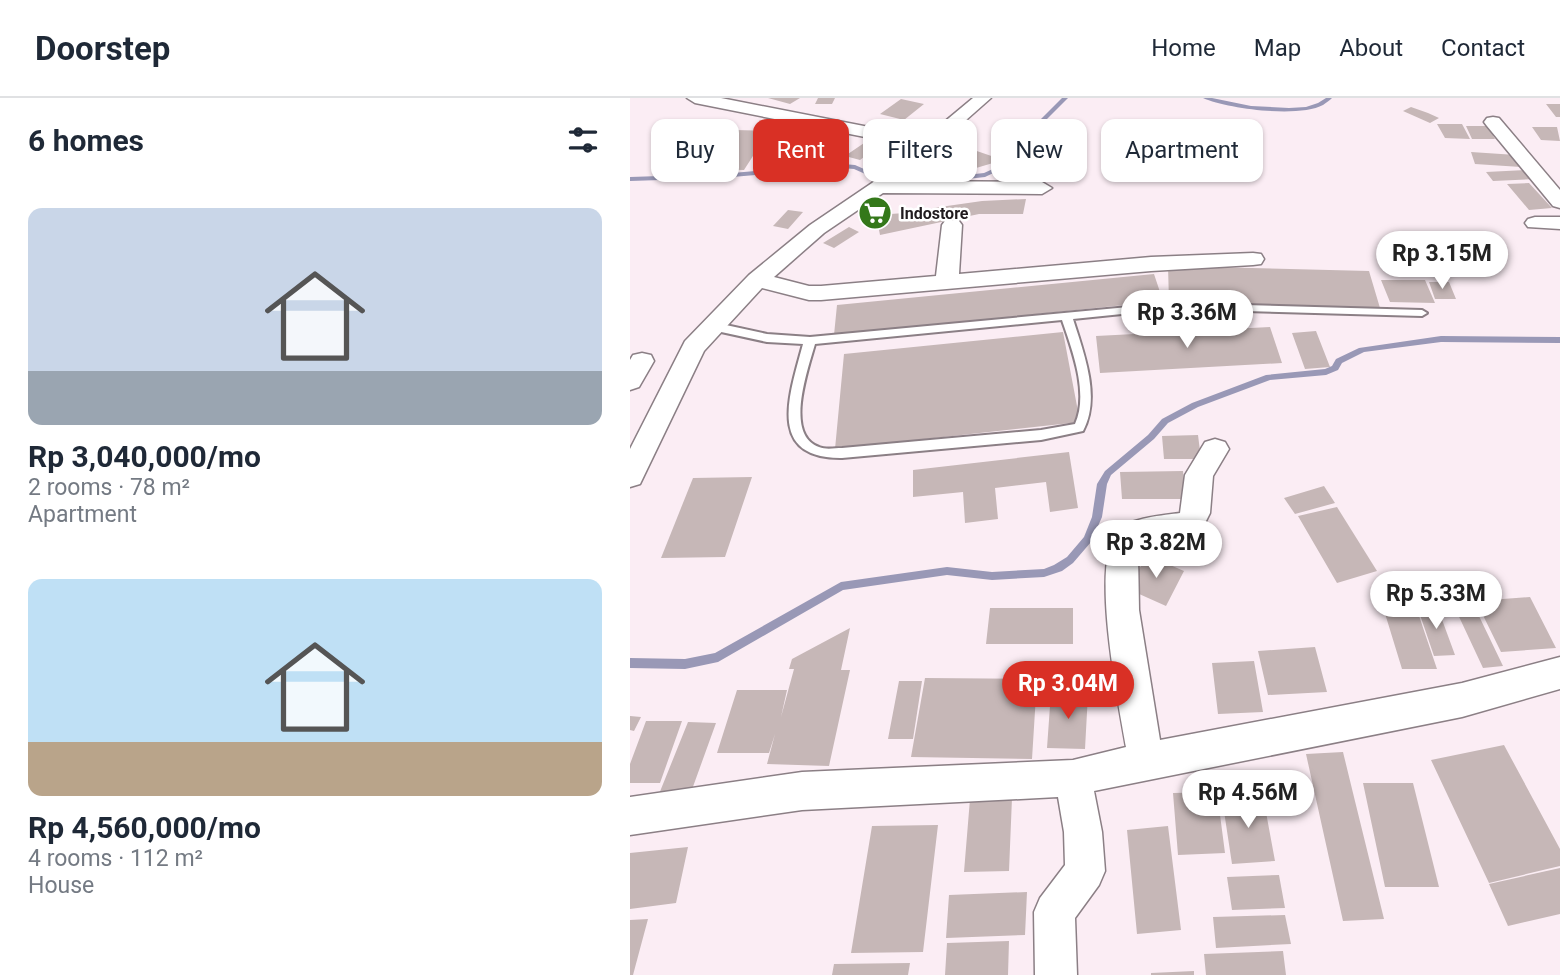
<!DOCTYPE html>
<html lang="en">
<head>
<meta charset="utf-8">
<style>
  body { margin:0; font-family:Roboto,sans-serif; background:#f2f2f3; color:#1f2937; height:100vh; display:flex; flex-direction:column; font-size:26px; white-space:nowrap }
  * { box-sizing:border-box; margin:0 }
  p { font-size:23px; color:#747a83 }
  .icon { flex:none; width:38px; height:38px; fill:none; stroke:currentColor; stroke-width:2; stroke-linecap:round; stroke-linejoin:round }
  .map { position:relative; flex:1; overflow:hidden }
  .drawer { display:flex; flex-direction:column; background:#fff; width:630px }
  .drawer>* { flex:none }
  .guide { position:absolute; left:21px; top:21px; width:665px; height:63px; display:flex; gap:14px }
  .price { position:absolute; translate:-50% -60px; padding:0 16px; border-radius:24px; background:#fff; color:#222; font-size:23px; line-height:46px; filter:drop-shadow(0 2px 4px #0008) }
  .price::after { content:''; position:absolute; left:50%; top:42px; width:21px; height:16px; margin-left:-10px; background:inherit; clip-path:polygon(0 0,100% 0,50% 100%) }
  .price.on { background:#d93025; color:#fff }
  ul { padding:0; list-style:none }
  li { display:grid; align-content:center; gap:14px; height:371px; padding:0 28px }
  li span { display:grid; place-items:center; height:217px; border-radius:14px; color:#555 }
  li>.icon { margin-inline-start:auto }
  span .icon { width:126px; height:126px; fill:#fffc; stroke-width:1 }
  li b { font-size:30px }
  h2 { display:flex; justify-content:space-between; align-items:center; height:84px; padding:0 28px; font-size:30px }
  .pill { padding:0 24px; border-radius:14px; background:#fff; box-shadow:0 2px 5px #0004; font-size:24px; line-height:63px }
  .pill.on { background:#d93025; color:#fff }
  header { display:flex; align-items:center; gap:42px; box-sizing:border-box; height:98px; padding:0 35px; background:#fff; border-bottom:2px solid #e0e1e3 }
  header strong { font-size:33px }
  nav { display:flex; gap:38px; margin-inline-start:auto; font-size:24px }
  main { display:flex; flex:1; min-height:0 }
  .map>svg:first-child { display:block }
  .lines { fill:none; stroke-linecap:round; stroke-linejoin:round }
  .stream { fill:#9998b6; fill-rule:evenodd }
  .building { fill:#c6b7b7 }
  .service-casing { stroke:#8b7f85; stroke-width:4 }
  .minor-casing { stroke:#8b7f85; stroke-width:3 }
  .service { fill:#fff; fill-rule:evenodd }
  .minor { fill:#fff; fill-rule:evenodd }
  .labels { text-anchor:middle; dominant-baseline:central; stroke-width:5; stroke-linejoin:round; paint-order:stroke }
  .far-poi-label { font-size:16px; font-weight:bold; fill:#201b1e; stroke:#fff; text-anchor:start }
</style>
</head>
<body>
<header>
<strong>Doorstep</strong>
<nav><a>Home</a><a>Map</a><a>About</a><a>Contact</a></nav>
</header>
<main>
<section class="drawer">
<h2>6 homes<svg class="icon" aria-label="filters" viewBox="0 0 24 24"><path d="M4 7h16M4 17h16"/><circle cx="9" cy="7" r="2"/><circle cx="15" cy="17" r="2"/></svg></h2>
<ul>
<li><span style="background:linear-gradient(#c9d6e8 75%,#9aa5b1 0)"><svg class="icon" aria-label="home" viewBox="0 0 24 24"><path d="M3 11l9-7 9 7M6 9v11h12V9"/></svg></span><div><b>Rp 3,040,000/mo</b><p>2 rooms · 78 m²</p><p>Apartment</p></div></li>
<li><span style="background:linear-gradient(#bfe0f5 75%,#b9a48a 0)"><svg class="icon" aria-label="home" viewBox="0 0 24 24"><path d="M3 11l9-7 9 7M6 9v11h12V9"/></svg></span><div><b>Rp 4,560,000/mo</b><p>4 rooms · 112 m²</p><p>House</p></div></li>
</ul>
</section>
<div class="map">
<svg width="930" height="877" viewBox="0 0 930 877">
  <rect width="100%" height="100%" fill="#fbedf4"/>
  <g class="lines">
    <path class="stream" d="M 432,0 L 438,0 L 410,28 L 378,68 L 355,79 L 292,86 L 242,79 L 224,71 L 188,68 L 150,75 L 91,80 L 0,83 L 0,79 L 91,76 L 150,71 L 188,64 L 225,67 L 243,75 L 292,82 L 354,75 L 374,66 L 406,26 Z
      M 573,0 L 582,0 L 621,8 L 659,10 L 676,9 L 688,5 L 696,0 L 702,0 C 700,2 696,5 693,7 C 669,20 598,11 573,0 Z
      M 811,238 L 930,239 L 930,245 L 811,244 L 734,254 L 712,265 L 708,272 L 696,277 L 640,282 L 568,309 L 538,325 L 524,341 L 481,377 L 477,386 L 472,419 L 461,444 L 443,465 L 432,473 L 414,479 L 362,482 L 317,477 L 213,492 L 88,564 L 55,571 L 0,570 L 0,560 L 55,561 L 85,555 L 211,484 L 317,469 L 362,474 L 414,471 L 424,467 L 437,459 L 454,439 L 462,419 L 467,386 L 475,373 L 518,337 L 532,321 L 562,305 L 636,277 L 695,271 L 702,268 L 706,261 L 729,250 Z"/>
  </g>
  <path class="building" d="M 138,0 L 170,0 L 160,6 Z
    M 188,0 L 205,0 L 202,6 L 185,6 Z
    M 271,1 L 294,6 L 274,22 L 250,16 Z
    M 916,6 L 930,6 L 930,19 L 926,19 Z
    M 781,9 L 798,15 L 809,20 L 800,25 L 773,13 Z
    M 807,26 L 832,26 L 840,41 L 815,40 Z
    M 836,28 L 858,28 L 865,41 L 842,41 Z
    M 902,29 L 927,29 L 930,43 L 911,42 Z
    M 105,32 L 139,33 L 114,72 L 77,71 Z
    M 143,32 L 178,32 L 169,51 L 132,51 Z
    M 237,43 L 250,47 L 230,62 L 215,58 Z
    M 320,49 L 341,51 L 373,62 L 326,76 L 302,69 Z
    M 139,52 L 156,52 L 150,64 L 132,64 Z
    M 841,54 L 886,57 L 891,69 L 845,66 Z
    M 898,72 L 906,81 L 863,83 L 856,74 Z
    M 899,85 L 922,110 L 899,112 L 877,86 Z
    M 396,101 L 393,116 L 349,116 L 250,137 L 246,117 L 304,113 L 303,110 L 352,103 Z
    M 158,112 L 173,114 L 158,131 L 143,128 Z
    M 219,129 L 229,134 L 204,150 L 193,145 Z
    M 538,168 L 739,173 L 750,210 L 539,204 Z
    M 524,176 L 533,203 L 204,237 L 207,207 Z
    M 751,182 L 795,182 L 805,205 L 760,204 Z
    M 799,184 L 819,184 L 826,201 L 805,201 Z
    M 640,229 L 652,265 L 470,275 L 466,238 Z
    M 686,233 L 700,269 L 675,271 L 662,235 Z
    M 433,234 L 450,324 L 205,351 L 214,256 Z
    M 568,337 L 571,361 L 534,361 L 532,338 Z
    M 439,354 L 448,410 L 420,414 L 416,384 L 365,390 L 368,421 L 335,425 L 333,394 L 283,399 L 283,372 Z
    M 553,373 L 556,401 L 492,401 L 490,374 Z
    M 122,379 L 95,459 L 31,460 L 63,380 Z
    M 694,388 L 705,405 L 665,416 L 654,400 Z
    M 707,409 L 747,473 L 707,485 L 668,418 Z
    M 517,457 L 554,473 L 536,508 L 498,491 Z
    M 836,491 L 873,568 L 853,570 L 817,493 Z
    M 900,499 L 926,550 L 871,554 L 846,503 Z
    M 787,508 L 807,508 L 825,557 L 804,558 Z
    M 753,509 L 786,509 L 807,571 L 772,571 Z
    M 360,510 L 443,510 L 443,546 L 356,546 Z
    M 220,530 L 211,572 L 220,572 L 199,668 L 137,666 L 145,636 L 139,655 L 87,655 L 107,592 L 157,592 L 151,619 L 164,571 L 159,571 L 162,561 Z
    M 685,549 L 697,594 L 638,597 L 628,553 Z
    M 624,563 L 633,614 L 588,616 L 582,565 Z
    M 411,569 L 469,571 L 469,594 L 408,593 Z
    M 295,580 L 407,581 L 402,661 L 281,659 Z
    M 269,583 L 292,583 L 283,641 L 258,641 Z
    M 421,594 L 458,596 L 455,651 L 417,650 Z
    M 0,618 L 11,619 L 4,633 L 0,632 Z
    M 16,623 L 52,623 L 30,685 L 0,685 L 0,666 Z
    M 58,624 L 86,625 L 60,697 L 29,696 Z
    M 874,647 L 930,751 L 930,768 L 859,785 L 801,662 Z
    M 713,654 L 723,695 L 754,821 L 713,823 L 676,656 Z
    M 733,685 L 783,685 L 809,789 L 755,789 Z
    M 587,694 L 595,755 L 548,757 L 543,695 Z
    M 633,698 L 645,763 L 602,766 L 592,700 Z
    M 382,700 L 379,773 L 334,774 L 340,701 Z
    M 308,727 L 293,854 L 221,855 L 242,728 Z
    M 538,728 L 551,832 L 507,836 L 497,732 Z
    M 58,749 L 46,805 L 0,811 L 0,755 Z
    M 930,770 L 930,816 L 878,828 L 859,786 Z
    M 649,777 L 655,810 L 602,812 L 597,779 Z
    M 397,794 L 395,837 L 316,840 L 319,797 Z
    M 655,817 L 661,846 L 586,850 L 583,819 Z
    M 18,821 L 3,877 L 0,877 L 0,822 Z
    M 379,843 L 378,877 L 315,877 L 317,845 Z
    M 653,853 L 656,877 L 576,877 L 574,856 Z
    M 280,865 L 278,877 L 202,877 L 204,866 Z
    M 564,873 L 564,877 L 521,877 L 521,875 Z"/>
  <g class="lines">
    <defs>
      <path id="service" d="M 541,205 L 792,212 L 797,215 L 792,218 L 541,211 L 443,221 C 454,256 471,299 453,333 L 411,342 L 212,360 C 135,361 160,295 173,246 L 137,244 L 82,232 L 76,228 L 82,224 L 137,236 L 180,239 ZM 432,222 C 442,252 459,295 445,326 L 411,332 L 212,350 C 205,350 196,352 189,349 C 154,337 178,271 185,246 Z"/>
      <path id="minor" d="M 57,0 L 91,0 L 295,40 L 343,0 L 361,0 L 267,83 L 412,84 L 422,90 L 412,96 L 253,95 L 194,135 L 144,179 L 179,188 L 191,188 L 306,178 L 312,127 L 315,123 L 329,123 L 332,127 L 329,176 L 521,159 L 623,155 L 631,156 L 634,161 L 631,166 L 623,167 L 521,173 L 191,202 L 179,202 L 132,190 L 74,253 L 10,386 L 0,389 L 0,351 L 55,243 L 119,177 L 180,127 L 242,85 L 285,49 L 65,5 Z
        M 863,19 L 869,20 L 930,92 L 930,110 L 923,108 L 857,28 L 854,24 L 857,20 Z
        M 905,119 L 930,119 L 930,131 L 898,129 L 895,125 L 898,121 Z
        M 12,255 L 21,257 L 24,263 L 9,289 L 0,292 L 0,262 L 3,257 Z
        M 585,341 L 595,344 L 599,351 L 583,378 L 580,415 L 570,435 L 516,445 L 510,449 L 508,456 L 509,512 L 530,642 L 832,585 L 930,559 L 930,591 L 832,619 L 464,693 L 472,734 L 475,773 L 469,787 L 445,820 L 447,877 L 405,877 L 404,814 L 410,800 L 435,767 L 434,734 L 428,699 L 172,712 L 0,737 L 0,699 L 172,674 L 443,662 L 496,649 C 489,608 459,462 488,432 C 499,420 535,417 550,415 L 555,377 L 575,344 Z"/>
    </defs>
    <use href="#service" class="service-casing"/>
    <use href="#minor" class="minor-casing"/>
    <use href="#service" class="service"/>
    <use href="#minor" class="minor"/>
  </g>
  <defs>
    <symbol id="supermarket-disc" viewBox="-11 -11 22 22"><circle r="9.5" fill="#34781a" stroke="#fff"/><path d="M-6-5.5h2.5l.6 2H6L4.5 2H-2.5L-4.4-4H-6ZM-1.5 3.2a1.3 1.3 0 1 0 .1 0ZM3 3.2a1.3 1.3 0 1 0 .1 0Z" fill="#fff"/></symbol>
  </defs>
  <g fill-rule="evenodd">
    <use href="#supermarket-disc" x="226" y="96" width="38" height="38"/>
  </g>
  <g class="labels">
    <g class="far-poi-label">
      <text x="270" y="115">Indostore</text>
    </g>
  </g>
</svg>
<b class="price" style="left:812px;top:193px">Rp 3.15M</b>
<b class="price" style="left:557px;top:252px">Rp 3.36M</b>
<b class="price" style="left:526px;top:482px">Rp 3.82M</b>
<b class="price" style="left:806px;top:533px">Rp 5.33M</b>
<b class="price on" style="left:438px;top:623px">Rp 3.04M</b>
<b class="price" style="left:618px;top:732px">Rp 4.56M</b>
<div class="guide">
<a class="pill">Buy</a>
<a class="pill on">Rent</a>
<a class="pill">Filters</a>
<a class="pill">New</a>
<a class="pill">Apartment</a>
</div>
</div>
</main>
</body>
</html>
